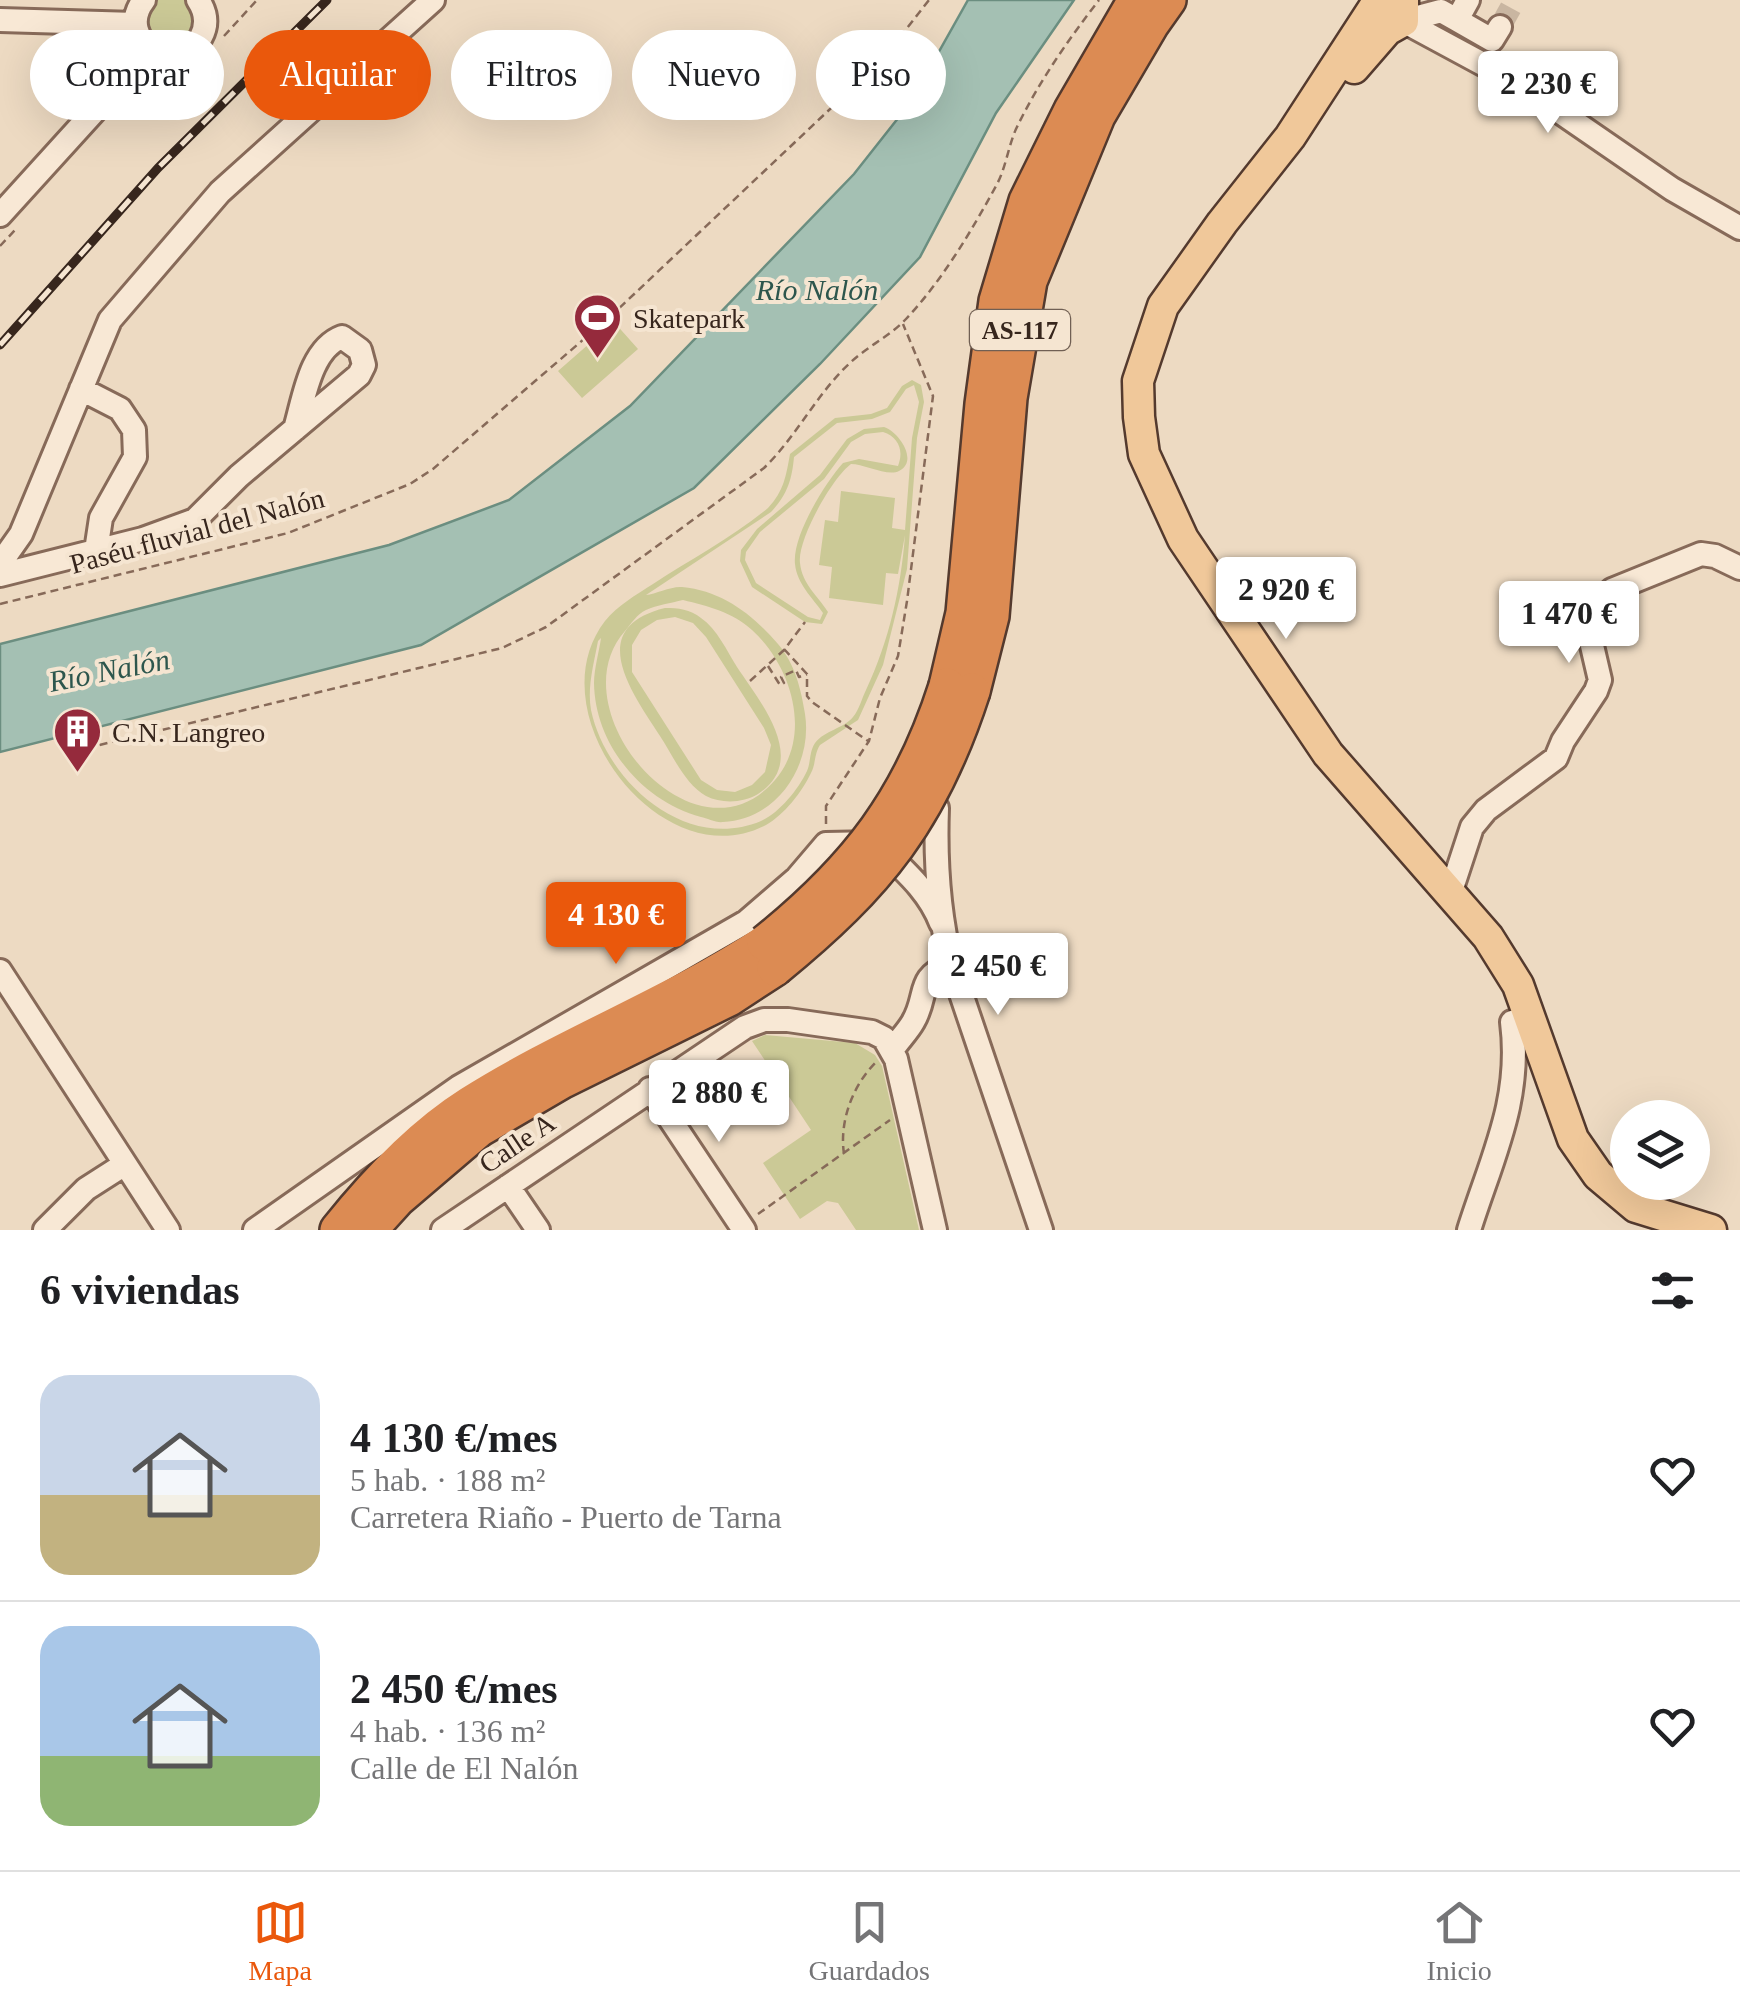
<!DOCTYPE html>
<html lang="es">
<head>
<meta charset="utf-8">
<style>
  body { margin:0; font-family:"Times New Roman",serif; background:#f2f2f2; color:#202124; height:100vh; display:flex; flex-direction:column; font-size:38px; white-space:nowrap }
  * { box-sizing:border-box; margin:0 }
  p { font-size:32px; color:#757577 }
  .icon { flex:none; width:55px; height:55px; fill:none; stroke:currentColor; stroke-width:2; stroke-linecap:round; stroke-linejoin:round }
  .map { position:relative; height:1230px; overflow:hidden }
  .details { display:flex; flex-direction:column; background:#fff; flex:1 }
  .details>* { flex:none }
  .guide { position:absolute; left:30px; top:30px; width:1000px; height:90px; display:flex; gap:20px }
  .fabs { position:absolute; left:1610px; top:1100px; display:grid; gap:20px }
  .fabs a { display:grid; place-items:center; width:100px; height:100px; border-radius:50%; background:#fff; box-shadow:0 10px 40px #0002; font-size:50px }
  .price { position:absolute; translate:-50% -85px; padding:0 22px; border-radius:10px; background:#fff; color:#222; font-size:32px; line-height:65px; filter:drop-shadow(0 2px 5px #0008) }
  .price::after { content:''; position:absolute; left:50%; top:60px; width:30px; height:22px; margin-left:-15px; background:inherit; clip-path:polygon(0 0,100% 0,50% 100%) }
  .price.active { background:#ea580c; color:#fff }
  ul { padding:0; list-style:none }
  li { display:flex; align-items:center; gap:30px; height:250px; padding:0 40px }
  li+li { border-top:2px solid #e0e0e0 }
  li span { display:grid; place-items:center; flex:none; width:280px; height:200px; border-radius:30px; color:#555 }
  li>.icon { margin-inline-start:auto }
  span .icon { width:120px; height:120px; fill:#fffc; stroke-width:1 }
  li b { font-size:42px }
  h2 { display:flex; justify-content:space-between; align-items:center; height:120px; padding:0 40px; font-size:42px }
  .pill { padding:0 35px; border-radius:45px; background:#fff; box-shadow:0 10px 40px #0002; font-size:35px; line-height:90px }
  .pill.active { background:#ea580c; color:#fff }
  .tab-bar { display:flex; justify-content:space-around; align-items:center; height:140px; border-top:2px solid #e0e0e0; background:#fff; font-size:28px; color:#757577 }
  .tab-bar a { display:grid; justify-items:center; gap:5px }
  .tab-bar .active { color:#ea580c }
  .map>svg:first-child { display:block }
  .green { fill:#cbc996; fill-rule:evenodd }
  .water { fill:#a4c0b3; stroke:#6b8e80; stroke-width:2.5 }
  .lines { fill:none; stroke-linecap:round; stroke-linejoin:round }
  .minor-tunnel { stroke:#c9b6a1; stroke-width:22; stroke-dasharray:22 11; stroke-linecap:butt }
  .minor-casing { stroke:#876a59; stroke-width:28 }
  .major-casing { stroke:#543a2e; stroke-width:35 }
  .highway-casing { stroke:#543a2e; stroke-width:40 }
  .path { stroke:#876a59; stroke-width:2.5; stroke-dasharray:8 5; stroke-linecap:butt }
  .minor { stroke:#f8e8d5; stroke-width:22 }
  .major { stroke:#f0c89a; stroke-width:30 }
  .highway { stroke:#dc8b53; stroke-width:35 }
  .rail-casing { stroke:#37261d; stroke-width:9 }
  .rail { stroke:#f5e5d1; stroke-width:5; stroke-dasharray:15; stroke-linecap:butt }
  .highway-bridge-casing { stroke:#543a2e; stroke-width:40; stroke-linecap:butt }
  .highway-bridge { stroke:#dc8b53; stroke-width:35 }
  .labels { text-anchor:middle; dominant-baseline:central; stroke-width:8; stroke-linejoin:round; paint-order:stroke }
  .shield { fill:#f5e5d1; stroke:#705f53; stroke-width:2.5 }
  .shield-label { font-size:25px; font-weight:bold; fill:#37261d }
  .poi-label { font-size:28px; fill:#37261d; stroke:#f5e5d1; text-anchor:start }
  .street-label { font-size:28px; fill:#37261d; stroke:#f5e5d1 }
  .water-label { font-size:30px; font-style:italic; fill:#2d564d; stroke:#f5e5d1 }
</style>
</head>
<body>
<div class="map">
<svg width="1740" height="1230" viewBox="0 0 1740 1230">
  <rect width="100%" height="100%" fill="#eddac2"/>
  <path class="green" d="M 144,0 L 198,0 L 196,47 L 149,51 Z
    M 614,322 L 638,349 L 582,398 L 558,371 Z
    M 912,380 L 921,385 L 924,402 L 917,438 L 907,569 L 883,665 L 858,720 L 820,745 C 814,754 816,764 811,773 C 802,792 784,815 766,825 C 662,880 534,713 605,621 C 618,605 636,595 653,584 C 691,559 733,537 768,508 C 784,491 786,476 790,454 L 835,418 L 871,414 L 887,408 L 902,386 ZM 914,385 L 919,402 L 912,438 L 905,530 L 892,528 L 895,498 L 841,491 L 838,522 L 825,520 L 819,565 L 832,567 L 829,598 L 883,605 L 886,573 L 898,574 L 905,535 C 901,588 889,641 866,690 C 862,698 859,710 853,717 C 843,729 825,730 815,743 C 809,752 811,762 807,771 C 798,790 779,813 761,821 C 685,853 606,781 591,710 C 587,687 594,663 598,641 L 601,638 C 599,652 594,669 594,683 C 595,745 642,801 701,817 C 707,818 716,823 723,822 C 777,820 813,765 805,714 C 801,689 795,664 778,644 C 753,615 723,591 682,587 C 671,586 656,594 646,595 L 771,512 C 787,495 792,480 794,457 L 837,423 L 872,419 L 890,412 L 906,389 ZM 683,600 C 708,606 732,612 752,630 C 792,666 813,736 775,780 C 695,873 555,710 625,631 C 631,624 637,614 646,610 C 657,605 671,603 683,600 Z
    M 884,427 C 899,432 919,461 899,471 C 888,477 864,464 851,464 C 832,478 797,540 800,563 C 802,584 818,596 828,612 L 822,624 L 805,622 L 752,587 L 740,561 L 741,550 L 757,529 L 820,475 L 847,439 L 864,429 ZM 883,432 C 899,437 904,451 898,466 L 859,459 L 843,463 C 825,483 792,536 795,564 C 797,584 812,597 823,613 L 820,620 L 808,617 L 756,583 L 745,560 L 746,552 L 760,532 L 824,479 L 851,442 L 865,434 Z
    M 665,608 C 678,608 690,609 701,618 C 717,629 727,651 737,667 C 760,702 810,760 758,794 C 743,803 722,804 706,796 C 685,784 673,756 660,736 C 633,694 583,628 665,608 ZM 675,617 L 693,623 L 706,637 L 764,728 L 771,745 L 765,772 L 752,785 L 735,792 L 717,790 L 701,780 L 632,672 L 632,645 L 641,630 L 657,620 Z
    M 765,1035 L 855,1043 L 875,1055 L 882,1066 L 919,1230 L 856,1230 L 838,1203 L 827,1201 L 800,1219 L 763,1163 L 811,1130 L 752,1041 Z"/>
  <path class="water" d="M 968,0 L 1074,0 L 996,113 L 920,257 L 820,364 L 694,488 L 421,645 L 0,752 L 0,644 L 389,545 L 509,500 L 630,406 L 854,174 L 910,103 Z"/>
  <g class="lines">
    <path class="minor-tunnel" d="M 1500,27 L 1515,0"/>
    <defs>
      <path id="minor" d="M 144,0 C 113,40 178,81 201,37 C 208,24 206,12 198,0
        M 1468,0 L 1457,20 L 1492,40 L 1500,27
        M 1392,15 L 1518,83 L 1672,189 L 1740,228
        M 0,20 L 135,24
        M 1403,21 L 1441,11 L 1457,20
        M 0,215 L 149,51
        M 81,389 L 120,409 L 134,430 L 135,457 L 101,518 L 96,551
        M 0,564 L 21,534 L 110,320 L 220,192 L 433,0
        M 0,575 L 143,539 L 195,520 L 239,476 L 359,375 L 364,365 L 360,350 L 342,337 C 310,349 304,399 295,429
        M 937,808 C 935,862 938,911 951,964 L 1041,1230
        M 1450,894 L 1472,827 L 1486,810 L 1556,758 L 1563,741 L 1596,691 L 1600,680 L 1590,637 L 1590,619 L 1600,603 L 1612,590 L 1701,554 L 1715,556 L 1740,568
        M 0,971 L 168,1230
        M 893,1049 C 899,1040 908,1031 913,1022 C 929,995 915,978 951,964
        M 650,1089 L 744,1230
        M 508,1186 L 538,1230
        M 45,1230 L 86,1189 L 125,1164
        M 255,1230 L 459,1087 L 746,922 L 797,878 L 826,844 L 876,843 C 901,868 928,889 941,923
        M 443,1230 L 745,1027 L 764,1020 L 788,1020 L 872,1032 L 884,1038 L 896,1059 L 935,1230
        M 1469,1230 C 1492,1157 1522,1100 1512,1022 L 1530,1018"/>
      <path id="major" d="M 1379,0 L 1290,137 L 1222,223 L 1163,306 L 1138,381 L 1139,417 L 1144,454 L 1183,539 L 1328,754 L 1488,937 L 1518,985 L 1573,1139 L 1598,1175 L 1636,1207 L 1711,1230
        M 1354,68 L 1387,30 L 1403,21 L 1403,0"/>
      <path id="highway" d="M 947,686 L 964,613 L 983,404 L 997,301 L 1027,201 L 1072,110 L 1136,0
        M 972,691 L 991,616 L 1009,398 L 1029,281 L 1097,116 L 1151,24 L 1168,0
        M 338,1230 C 374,1185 421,1135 470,1104 C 565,1044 671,1005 765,943
        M 369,1230 L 397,1199 L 479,1129 L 563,1080 L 729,998 L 775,968"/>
    </defs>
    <use href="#minor" class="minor-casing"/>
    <use href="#major" class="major-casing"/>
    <use href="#highway" class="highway-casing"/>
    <path class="path" d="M 224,36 L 257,0
      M 145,86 L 161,79 L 172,88 L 187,73
      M 0,246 L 16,229
      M 0,604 L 288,533 L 410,484 L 433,469 L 613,314 L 882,60 L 929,0
      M 784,649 L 807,674 L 807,696 L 812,702 L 868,741
      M 768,666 L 780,685 L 784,683 L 781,677 L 796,670 L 799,677 L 807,674
      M 750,681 L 784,650 L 805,622
      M 87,748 L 502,648 L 546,627 L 764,468 C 797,436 817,393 851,362 C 868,346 890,336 906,319 C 941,282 971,232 996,186 C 1006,168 1008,147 1016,129 C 1038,83 1068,40 1099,0
      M 826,824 L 826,806 L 869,741 L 880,698 L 898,656 L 907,601 L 933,396 L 903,324
      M 844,1154 C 839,1121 853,1085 876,1062
      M 758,1214 L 890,1120"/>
    <use href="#minor" class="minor"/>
    <use href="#major" class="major"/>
    <use href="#highway" class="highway"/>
    <defs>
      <path id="rail" d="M 0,345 L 158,168 L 327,0"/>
    </defs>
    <use href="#rail" class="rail-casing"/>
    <use href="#rail" class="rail"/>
    <defs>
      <path id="highway-bridge" d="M 765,943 C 857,869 911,799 947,686
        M 775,968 C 878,884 931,818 972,691"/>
    </defs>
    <use href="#highway-bridge" class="highway-bridge-casing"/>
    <use href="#highway-bridge" class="highway-bridge"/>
  </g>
  <defs>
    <symbol id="stadium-pin" viewBox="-11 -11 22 30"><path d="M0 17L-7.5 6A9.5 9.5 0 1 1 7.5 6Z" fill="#952a3c" stroke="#f5e5d1"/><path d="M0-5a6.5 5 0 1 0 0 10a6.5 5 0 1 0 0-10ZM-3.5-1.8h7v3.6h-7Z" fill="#fff"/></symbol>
    <symbol id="building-pin" viewBox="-11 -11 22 30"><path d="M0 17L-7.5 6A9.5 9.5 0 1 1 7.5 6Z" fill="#952a3c" stroke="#f5e5d1"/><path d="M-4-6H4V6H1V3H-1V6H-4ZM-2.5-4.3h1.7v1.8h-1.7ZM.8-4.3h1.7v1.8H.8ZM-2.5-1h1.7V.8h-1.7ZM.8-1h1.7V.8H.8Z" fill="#fff"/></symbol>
  </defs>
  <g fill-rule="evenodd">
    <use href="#stadium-pin" x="570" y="290" width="55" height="75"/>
    <use href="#building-pin" x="50" y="704" width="55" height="75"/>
  </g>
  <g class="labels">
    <rect class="shield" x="970" y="310" width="100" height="40" rx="8"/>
    <g class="shield-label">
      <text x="1020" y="330">AS-117</text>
    </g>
    <g class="poi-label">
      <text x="633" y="318">Skatepark</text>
      <text x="112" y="732">C.N. Langreo</text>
    </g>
    <g class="street-label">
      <text transform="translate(197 531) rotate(-15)">Paséu fluvial del Nalón</text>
      <text transform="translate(517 1143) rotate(-34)">Calle A</text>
    </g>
    <g class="water-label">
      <text x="817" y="289">Río Nalón</text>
      <text transform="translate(109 670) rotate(-11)">Río Nalón</text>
    </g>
  </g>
</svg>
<div class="fabs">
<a><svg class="icon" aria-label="layers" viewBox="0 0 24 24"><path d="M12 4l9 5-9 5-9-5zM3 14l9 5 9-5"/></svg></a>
</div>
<b class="price" style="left:1548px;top:136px">2 230 €</b>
<b class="price" style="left:1286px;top:642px">2 920 €</b>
<b class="price" style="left:1569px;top:666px">1 470 €</b>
<b class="price active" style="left:616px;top:967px">4 130 €</b>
<b class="price" style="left:998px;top:1018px">2 450 €</b>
<b class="price" style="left:719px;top:1145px">2 880 €</b>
<div class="guide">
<a class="pill">Comprar</a>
<a class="pill active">Alquilar</a>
<a class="pill">Filtros</a>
<a class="pill">Nuevo</a>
<a class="pill">Piso</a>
</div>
</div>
<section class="details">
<h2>6 viviendas<svg class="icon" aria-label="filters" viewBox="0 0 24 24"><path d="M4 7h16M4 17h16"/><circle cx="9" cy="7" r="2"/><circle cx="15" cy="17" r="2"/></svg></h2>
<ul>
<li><span style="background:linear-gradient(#c9d6e8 60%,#c2b280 0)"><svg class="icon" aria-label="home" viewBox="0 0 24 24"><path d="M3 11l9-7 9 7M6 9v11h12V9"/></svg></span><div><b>4 130 €/mes</b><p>5 hab. · 188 m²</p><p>Carretera Riaño - Puerto de Tarna</p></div><svg class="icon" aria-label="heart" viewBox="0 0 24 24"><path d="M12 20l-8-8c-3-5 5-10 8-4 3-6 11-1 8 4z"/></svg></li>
<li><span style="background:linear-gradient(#a9c7e8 65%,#8fb573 0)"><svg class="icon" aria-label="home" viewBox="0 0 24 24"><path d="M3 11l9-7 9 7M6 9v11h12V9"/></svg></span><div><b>2 450 €/mes</b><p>4 hab. · 136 m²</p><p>Calle de El Nalón</p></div><svg class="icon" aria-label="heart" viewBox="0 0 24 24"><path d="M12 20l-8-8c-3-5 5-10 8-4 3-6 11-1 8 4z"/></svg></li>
</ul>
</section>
<nav class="tab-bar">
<a class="active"><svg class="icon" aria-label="map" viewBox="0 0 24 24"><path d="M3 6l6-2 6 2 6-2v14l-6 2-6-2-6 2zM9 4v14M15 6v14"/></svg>Mapa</a>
<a><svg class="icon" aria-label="saved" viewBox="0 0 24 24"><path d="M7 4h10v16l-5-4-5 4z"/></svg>Guardados</a>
<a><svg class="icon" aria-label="home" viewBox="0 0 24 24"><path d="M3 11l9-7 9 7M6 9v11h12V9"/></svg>Inicio</a>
</nav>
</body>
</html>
